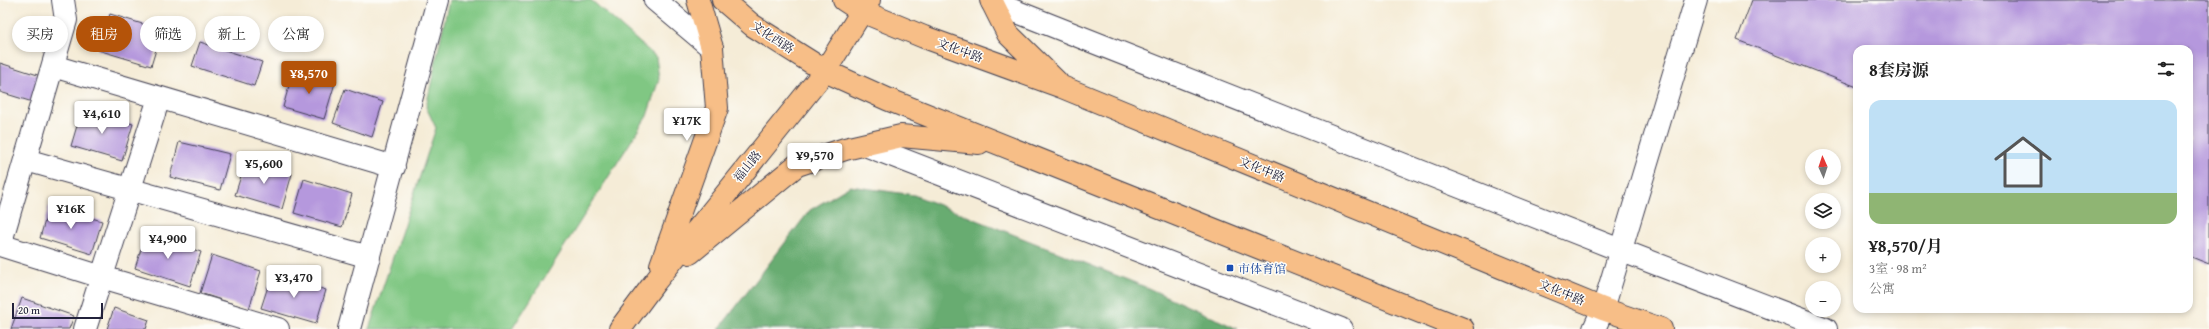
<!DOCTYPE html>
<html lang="zh">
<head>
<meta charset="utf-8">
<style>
  body { margin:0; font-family:"Gentium Book Plus","Noto Serif SC",serif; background:#f6f6f6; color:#222; height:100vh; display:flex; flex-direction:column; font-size:15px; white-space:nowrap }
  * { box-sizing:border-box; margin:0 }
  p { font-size:13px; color:#767676 }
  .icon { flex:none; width:22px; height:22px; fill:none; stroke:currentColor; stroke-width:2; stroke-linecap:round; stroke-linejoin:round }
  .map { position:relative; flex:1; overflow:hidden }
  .panel { position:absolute; left:1853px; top:45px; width:340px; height:268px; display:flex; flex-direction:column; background:#fff; border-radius:12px; box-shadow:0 2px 6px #0003 }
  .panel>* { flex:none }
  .guide { position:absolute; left:12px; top:16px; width:380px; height:36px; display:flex; gap:8px }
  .needle { width:26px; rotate:357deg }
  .buttons { position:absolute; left:1805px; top:149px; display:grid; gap:8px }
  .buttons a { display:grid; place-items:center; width:36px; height:36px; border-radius:50%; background:#fff; box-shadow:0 2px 6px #0003; font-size:20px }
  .scale { position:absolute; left:12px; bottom:10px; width:91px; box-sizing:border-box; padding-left:4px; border:2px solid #22223b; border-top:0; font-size:11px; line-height:14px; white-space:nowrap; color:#22223b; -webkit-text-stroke:3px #fdfcf7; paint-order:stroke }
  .price { position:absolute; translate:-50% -34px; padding:0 9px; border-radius:4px; background:#fff; color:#222; font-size:13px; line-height:26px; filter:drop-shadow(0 1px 2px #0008) }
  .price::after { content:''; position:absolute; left:50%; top:24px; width:12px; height:9px; margin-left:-6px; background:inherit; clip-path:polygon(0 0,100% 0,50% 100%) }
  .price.current { background:#b45309; color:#fff }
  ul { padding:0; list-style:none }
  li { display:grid; align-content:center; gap:8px; height:212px; padding:0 16px }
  li span { display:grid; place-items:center; height:124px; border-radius:12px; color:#555 }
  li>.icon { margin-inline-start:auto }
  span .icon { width:72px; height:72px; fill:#fffc; stroke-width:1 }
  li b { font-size:17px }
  h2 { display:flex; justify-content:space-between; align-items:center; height:48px; padding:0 16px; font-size:17px }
  .tag { padding:0 14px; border-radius:18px; background:#fff; box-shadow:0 2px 6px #0003; font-size:14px; line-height:36px }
  .tag.current { background:#b45309; color:#fff }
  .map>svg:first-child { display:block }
  .green { fill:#80c783; stroke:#51745f }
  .forest { fill:#68ac71; stroke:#456756 }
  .building { fill:#b598dd }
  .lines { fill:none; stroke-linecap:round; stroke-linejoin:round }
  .minor-casing { stroke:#424052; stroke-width:24 }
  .major-casing { stroke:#424052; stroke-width:24 }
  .minor { stroke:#fff; stroke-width:22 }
  .major { stroke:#f7be87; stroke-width:22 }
  .transit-dot { fill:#1a4fb4; stroke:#fdfcf7; stroke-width:1.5 }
  .labels { text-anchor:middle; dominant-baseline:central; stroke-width:3; stroke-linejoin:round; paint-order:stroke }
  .street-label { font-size:12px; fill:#22223b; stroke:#fdfcf7 }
  .transit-label { font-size:12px; fill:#164399; stroke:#fdfcf7; text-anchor:start }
</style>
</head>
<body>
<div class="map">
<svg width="2209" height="329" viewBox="0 0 2209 329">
  <rect width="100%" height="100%" fill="#fdfcf7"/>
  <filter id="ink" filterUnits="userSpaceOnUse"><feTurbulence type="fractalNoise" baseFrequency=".025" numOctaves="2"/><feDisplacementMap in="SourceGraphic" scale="8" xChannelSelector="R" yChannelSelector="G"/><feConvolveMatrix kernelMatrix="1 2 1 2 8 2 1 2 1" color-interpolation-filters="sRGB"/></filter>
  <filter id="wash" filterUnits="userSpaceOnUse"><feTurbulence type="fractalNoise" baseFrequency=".012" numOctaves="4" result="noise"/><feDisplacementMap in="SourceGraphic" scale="16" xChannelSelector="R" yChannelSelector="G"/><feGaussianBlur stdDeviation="0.9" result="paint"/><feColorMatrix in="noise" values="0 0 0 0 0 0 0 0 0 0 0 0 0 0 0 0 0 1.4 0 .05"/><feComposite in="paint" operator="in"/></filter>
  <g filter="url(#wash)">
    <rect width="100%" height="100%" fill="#f5ecd7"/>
    <path class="green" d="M 449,0 L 591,0 L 656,57 L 659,79 L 647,116 L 512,329 L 369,329 L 436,128 L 426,107 Z"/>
    <path class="forest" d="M 850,186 L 914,195 L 1148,288 L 1238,329 L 719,329 L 810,210 Z"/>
    <g id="blocks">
      <path class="building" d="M 1752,0 L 2209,0 L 2209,264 L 2189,256 L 2189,49 L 1857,49 L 1857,87 L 1737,40 Z
        M 110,14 L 162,30 L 151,66 L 98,50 Z
        M 200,42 L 262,62 L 254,86 L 192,66 Z
        M 0,63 L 44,77 L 36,103 L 0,92 Z
        M 293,71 L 335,83 L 324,119 L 283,107 Z
        M 345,89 L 383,102 L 372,137 L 333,123 Z
        M 82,109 L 133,124 L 122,161 L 71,146 Z
        M 179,142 L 230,154 L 220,190 L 170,177 Z
        M 246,160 L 292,174 L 282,209 L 235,195 Z
        M 304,179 L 352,194 L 342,227 L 294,213 Z
        M 49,206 L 102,221 L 92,254 L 40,238 Z
        M 146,234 L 201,252 L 190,286 L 135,268 Z
        M 212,255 L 261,271 L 249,309 L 200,293 Z
        M 272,274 L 326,290 L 316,324 L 261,308 Z
        M 22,298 L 74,316 L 69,329 L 11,329 Z
        M 114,308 L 149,320 L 146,329 L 107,329 Z"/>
    </g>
  </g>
  <g filter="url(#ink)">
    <use href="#blocks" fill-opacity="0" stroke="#424052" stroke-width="1"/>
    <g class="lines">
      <defs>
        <path id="minor" d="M 63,0 L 66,20 L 0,245 L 102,277 L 278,329
          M 655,0 L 712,48
          M 992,2 L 1620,250 L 1826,329
          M 53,66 L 394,167
          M 865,145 L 1341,329
          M 26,160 L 369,257
          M 85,329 L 159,98
          M 349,329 L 438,0
          M 1594,329 L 1603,309 L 1696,0"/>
        <path id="major" d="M 723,0 L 752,25 L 825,71 L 887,99 L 1463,329
          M 844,0 L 861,11 L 924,37 L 1062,87 L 1603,309 L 1661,329
          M 991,0 L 1008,34 L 1057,82
          M 690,253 L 797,165 L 845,149 L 901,136 L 979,143
          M 661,265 L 717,108 L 712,48 L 698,0
          M 620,329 L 655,282 L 825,71 L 869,0"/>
      </defs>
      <use href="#minor" class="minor-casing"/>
      <use href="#major" class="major-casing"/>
      <use href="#minor" class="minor"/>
      <use href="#major" class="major"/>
    </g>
  </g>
  <rect class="transit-dot" x="1226" y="264" width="8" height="8" rx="2"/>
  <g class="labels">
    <g class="street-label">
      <text transform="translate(773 37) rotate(33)">文化西路</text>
      <text transform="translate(960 50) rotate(20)">文化中路</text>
      <text transform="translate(747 166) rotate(-51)">福山路</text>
      <text transform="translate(1262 169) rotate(22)">文化中路</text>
      <text transform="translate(1562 292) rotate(22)">文化中路</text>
    </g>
    <g class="transit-label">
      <text x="1238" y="268">市体育馆</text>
    </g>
  </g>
</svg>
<div class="buttons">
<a><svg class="needle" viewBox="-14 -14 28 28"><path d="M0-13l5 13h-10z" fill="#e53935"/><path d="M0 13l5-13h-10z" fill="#767676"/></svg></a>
<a><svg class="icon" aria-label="layers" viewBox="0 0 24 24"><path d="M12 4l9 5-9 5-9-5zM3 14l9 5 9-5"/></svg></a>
<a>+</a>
<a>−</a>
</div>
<div class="scale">20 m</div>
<b class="price current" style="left:309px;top:95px">¥8,570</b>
<b class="price" style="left:102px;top:135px">¥4,610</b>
<b class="price" style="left:687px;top:142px">¥17K</b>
<b class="price" style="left:815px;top:177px">¥9,570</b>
<b class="price" style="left:264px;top:185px">¥5,600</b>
<b class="price" style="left:71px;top:230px">¥16K</b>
<b class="price" style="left:168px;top:260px">¥4,900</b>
<b class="price" style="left:294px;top:299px">¥3,470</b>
<div class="guide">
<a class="tag">买房</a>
<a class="tag current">租房</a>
<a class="tag">筛选</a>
<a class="tag">新上</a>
<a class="tag">公寓</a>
</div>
<section class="panel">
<h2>8套房源<svg class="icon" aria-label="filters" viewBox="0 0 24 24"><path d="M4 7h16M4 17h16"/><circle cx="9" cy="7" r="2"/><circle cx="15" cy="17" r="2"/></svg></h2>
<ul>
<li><span style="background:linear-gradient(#bfe0f5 75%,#8fb573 0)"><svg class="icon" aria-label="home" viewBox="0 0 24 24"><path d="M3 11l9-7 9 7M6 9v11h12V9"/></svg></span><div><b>¥8,570/月</b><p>3室 · 98 m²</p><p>公寓</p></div></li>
</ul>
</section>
</div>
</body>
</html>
